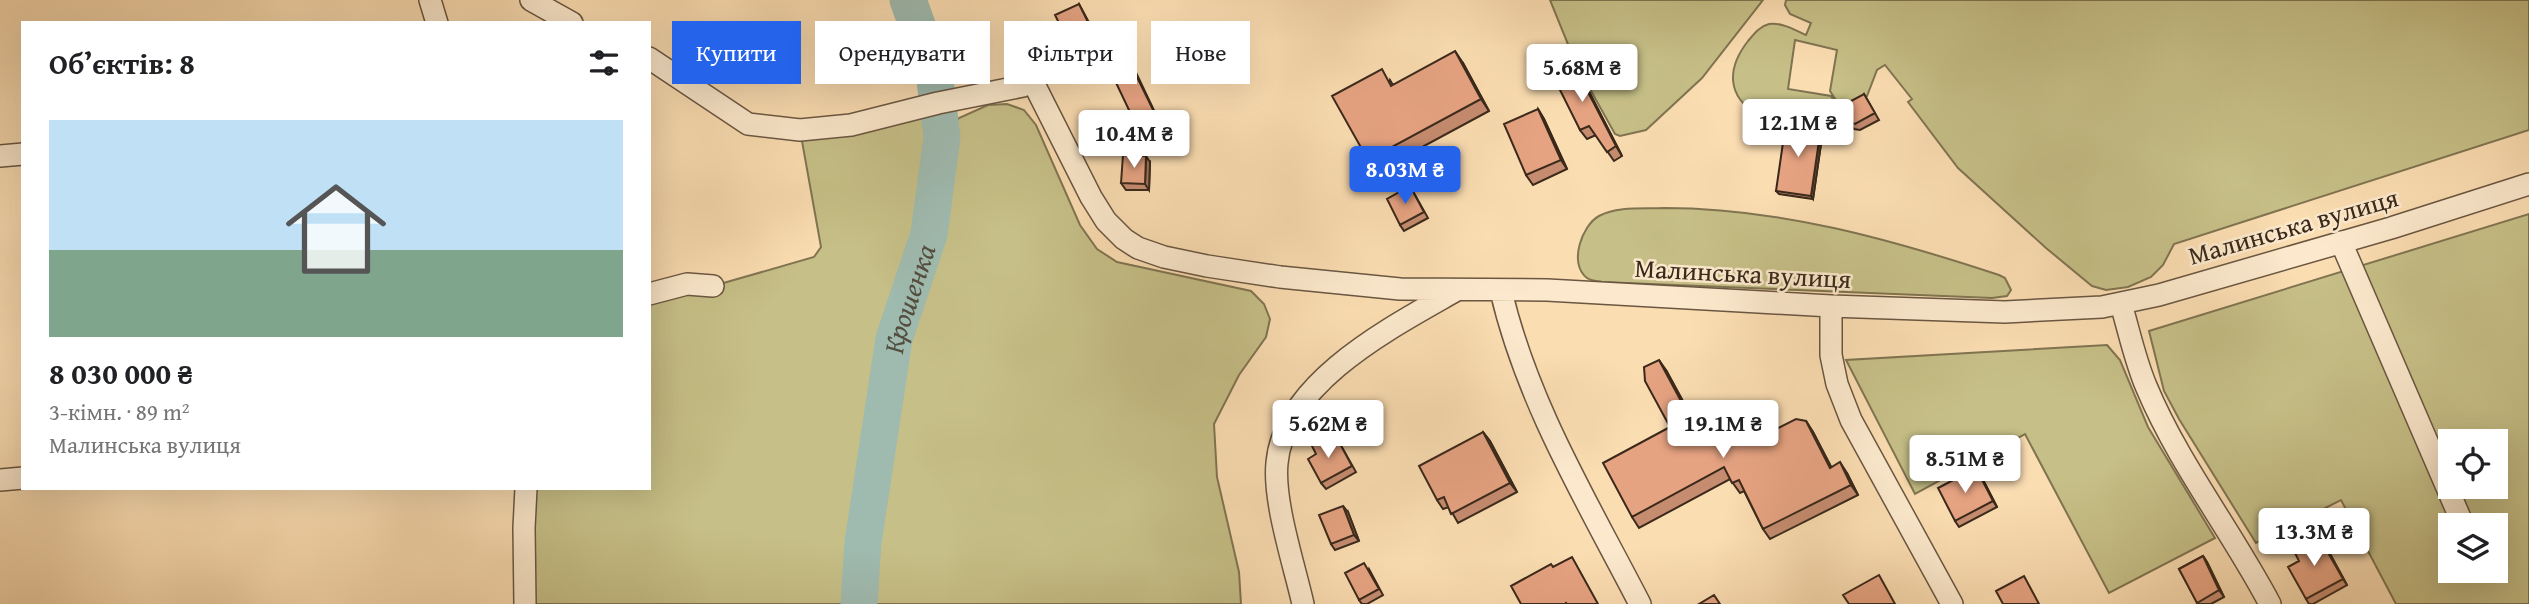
<!DOCTYPE html>
<html lang="uk">
<head>
<meta charset="utf-8">
<style>
  body { margin:0; font-family:"Gentium Book Plus",serif; background:#f6f6f6; color:#202124; height:100vh; display:flex; flex-direction:column; font-size:26px; white-space:nowrap }
  * { box-sizing:border-box; margin:0 }
  p { font-size:23px; color:#757577 }
  .icon { flex:none; width:38px; height:38px; fill:none; stroke:currentColor; stroke-width:2; stroke-linecap:round; stroke-linejoin:round }
  .map { position:relative; flex:1; overflow:hidden }
  .side { position:absolute; left:21px; top:21px; width:630px; height:469px; display:flex; flex-direction:column; background:#fff; border-radius:0px; box-shadow:0 7px 28px #0002 }
  .side>* { flex:none }
  .top-card { position:absolute; left:672px; top:21px; width:665px; height:63px; display:flex; gap:14px }
  .fabs { position:absolute; left:2438px; top:429px; display:grid; gap:14px }
  .fabs a { display:grid; place-items:center; width:70px; height:70px; border-radius:0px; background:#fff; box-shadow:0 7px 28px #0002; font-size:35px }
  .price { position:absolute; translate:-50% -60px; padding:0 16px; border-radius:7px; background:#fff; color:#222; font-size:23px; line-height:46px; filter:drop-shadow(0 2px 4px #0008) }
  .price::after { content:''; position:absolute; left:50%; top:42px; width:21px; height:16px; margin-left:-10px; background:inherit; clip-path:polygon(0 0,100% 0,50% 100%) }
  .price.active { background:#2563eb; color:#fff }
  ul { padding:0; list-style:none }
  li { display:grid; align-content:center; gap:14px; height:371px; padding:0 28px }
  li span { display:grid; place-items:center; height:217px; border-radius:0px; color:#555 }
  li>.icon { margin-inline-start:auto }
  span .icon { width:126px; height:126px; fill:#fffc; stroke-width:1 }
  li b { font-size:30px }
  h2 { display:flex; justify-content:space-between; align-items:center; height:84px; padding:0 28px; font-size:30px }
  .chip { padding:0 24px; border-radius:0px; background:#fff; box-shadow:0 7px 28px #0002; font-size:24px; line-height:63px }
  .chip.active { background:#2563eb; color:#fff }
  .map>svg:first-child { display:block }
  .green { fill:#c6bf87; stroke:#807451; stroke-width:2; fill-rule:evenodd }
  .lines { fill:none; stroke-linecap:round; stroke-linejoin:round }
  .river { stroke:#9fbbb0; stroke-width:37 }
  .street-casing { stroke:#6a5641; stroke-width:24 }
  .street { stroke:#fce9cd; stroke-width:21 }
  .wall { fill:#c68c70; stroke:#3a291b; stroke-width:2 }
  .shaded-wall { fill:#a1725b; stroke:#3a291b; stroke-width:2 }
  .building { fill:#e6a382; stroke:#3a291b; stroke-width:2 }
  .labels { text-anchor:middle; dominant-baseline:central; stroke-width:5; stroke-linejoin:round; paint-order:stroke }
  .street-label { font-size:26px; fill:#3a291b; stroke:#fce9cd }
  .water-label { font-size:28px; font-style:italic; fill:#534e40; stroke:#fce9cd }
</style>
</head>
<body>
<div class="map">
<svg width="2529" height="604" viewBox="0 0 2529 604">
  <rect width="100%" height="100%" fill="#fbddb2"/>
  <filter id="stains"><feTurbulence type="fractalNoise" baseFrequency=".00286" numOctaves="4"/><feColorMatrix values="0 0 0 0 .2 0 0 0 0 .09 0 0 0 0 .02 0 0 0 .5 -.17"/></filter>
  <radialGradient id="worn" r=".72"><stop offset=".6" stop-color="#630" stop-opacity="0"/><stop offset="1" stop-color="#630" stop-opacity=".3"/></radialGradient>
  <path class="green" d="M 1550,0 L 1763,0 L 1702,78 L 1646,130 L 1620,136 L 1615,134 L 1576,64 Z
    M 1786,0 L 2529,0 L 2529,130 L 2174,244 L 2163,265 L 2151,277 L 2128,287 L 2106,290 L 2092,286 L 2046,248 L 1958,168 L 1908,102 L 1912,99 L 1885,65 L 1877,70 L 1867,96 L 1842,109 L 1830,91 L 1837,50 L 1795,40 L 1788,89 L 1831,96 L 1842,113 L 1817,125 L 1758,115 C 1726,96 1727,68 1748,41 C 1754,34 1760,26 1769,24 C 1781,22 1795,30 1806,35 L 1811,23 L 1790,14 L 1785,5 Z
    M 938,103 L 942,137 L 959,118 L 988,105 L 1007,104 L 1024,110 L 1036,125 L 1080,225 L 1097,249 L 1117,262 L 1251,291 L 1264,304 L 1270,319 L 1266,337 L 1239,375 L 1214,424 L 1217,477 L 1239,572 L 1241,604 L 525,604 L 526,488 L 649,488 L 649,294 L 713,286 L 814,257 L 821,247 L 800,130 Z
    M 1664,208 C 1779,208 1890,239 1999,275 L 2005,278 L 2011,290 L 2007,296 L 1992,298 L 1602,282 C 1597,281 1591,281 1587,278 C 1568,264 1582,225 1599,216 C 1618,206 1643,209 1664,208 Z
    M 2529,214 L 2529,604 L 2396,604 L 2341,500 L 2256,543 L 2179,419 L 2164,391 L 2149,331 ZM 2450,441 L 2496,441 L 2496,486 L 2450,486 ZM 2450,525 L 2496,525 L 2496,570 L 2450,570 Z
    M 2107,345 L 2120,360 L 2148,427 L 2215,538 L 2109,593 L 2025,434 L 1915,494 L 1846,360 Z"/>
  <g class="lines">
    <path class="river" id="s1" d="M 859,604 L 863,542 L 894,339 L 929,234 L 942,137 L 934,72 L 908,0"/>
    <defs>
      <path id="street" d="M 430,0 L 437,23
        M 531,0 L 572,23
        M 649,58 L 748,124 L 800,130 L 851,125 L 938,103 L 1023,86
        M 1034,84 L 1091,197 L 1106,221 L 1124,239 L 1138,248 L 1164,257 L 1207,266 L 1280,277 L 1400,289 L 1547,290 L 1831,306 L 2005,312 L 2102,307 L 2159,295 L 2391,228 L 2529,184
        M 0,156 L 23,154
        M 2341,242 L 2461,520
        M 1501,291 C 1527,403 1588,503 1640,604
        M 649,294 L 687,284 L 713,286
        M 2121,304 C 2129,331 2135,360 2146,386 C 2178,463 2231,530 2270,604
        M 1831,306 L 1831,355 L 1837,384 L 1851,420 L 1952,604
        M 0,480 L 23,478
        M 525,604 L 524,528 L 526,488
        M 1303,604 C 1294,564 1273,501 1277,463 C 1284,382 1392,327 1455,291"/>
    </defs>
    <use href="#street" class="street-casing"/>
    <use href="#street" class="street"/>
  </g>
  <path class="wall" d="M 1079,4 L 1092,28 L 1068,40 L 1064,33 Z
    M 1121,41 L 1160,123 L 1140,132 L 1138,129 Z
    M 1565,62 L 1570,70 L 1575,67 L 1581,76 L 1622,156 L 1614,161 L 1596,135 L 1587,139 L 1580,130 Z
    M 1463,63 L 1489,111 L 1376,172 L 1368,160 L 1390,80 L 1393,85 Z
    M 1864,94 L 1879,120 L 1860,130 L 1854,129 L 1849,122 Z
    M 1538,109 L 1544,119 L 1567,169 L 1533,185 L 1526,175 Z
    M 1821,127 L 1823,130 L 1813,199 L 1779,194 L 1776,191 Z
    M 1150,162 L 1149,190 L 1126,190 L 1121,183 Z
    M 1410,186 L 1428,218 L 1404,231 L 1400,225 Z
    M 1666,370 L 1692,418 L 1723,402 L 1731,412 L 1746,444 L 1806,421 L 1813,432 L 1831,467 L 1847,473 L 1858,495 L 1770,539 L 1763,529 L 1744,491 L 1740,493 L 1730,479 L 1639,528 L 1632,517 L 1670,427 Z
    M 1483,432 L 1490,441 L 1517,492 L 1458,523 L 1449,507 L 1443,509 L 1437,500 Z
    M 1339,442 L 1356,472 L 1326,489 L 1321,483 L 1332,446 Z
    M 1980,474 L 1997,507 L 1959,527 L 1955,521 Z
    M 1348,512 L 1359,541 L 1335,550 L 1331,544 Z
    M 2323,541 L 2347,585 L 2313,604 L 2309,604 L 2306,599 L 2299,561 Z
    M 2203,556 L 2207,562 L 2224,597 L 2211,604 L 2198,604 L 2179,569 Z
    M 1369,569 L 1383,595 L 1367,604 L 1362,604 L 1359,600 Z"/>
  <path class="shaded-wall" d="M 1455,51 L 1463,63 L 1489,111 L 1481,99 Z
    M 1575,67 L 1581,76 L 1622,156 L 1616,146 Z
    M 1538,109 L 1544,119 L 1567,169 L 1561,160 Z
    M 1821,127 L 1823,130 L 1813,199 L 1811,196 Z
    M 1146,156 L 1150,162 L 1149,190 L 1145,184 Z
    M 1659,360 L 1666,370 L 1698,429 L 1690,418 Z
    M 1723,402 L 1731,412 L 1752,455 L 1745,445 Z
    M 1806,421 L 1813,432 L 1837,478 L 1830,468 Z
    M 1483,432 L 1490,441 L 1517,492 L 1510,483 Z
    M 1840,462 L 1847,473 L 1858,495 L 1851,485 Z
    M 1976,468 L 1980,474 L 1997,507 L 1993,501 Z
    M 1343,506 L 1348,512 L 1359,541 L 1354,535 Z
    M 2318,535 L 2323,541 L 2347,585 L 2343,579 Z
    M 2203,556 L 2207,562 L 2224,597 L 2219,590 Z"/>
  <path class="building" d="M 1079,4 L 1088,22 L 1064,33 L 1055,15 Z
    M 1118,38 L 1158,120 L 1138,129 L 1099,47 Z
    M 1455,51 L 1481,99 L 1368,160 L 1332,96 L 1382,69 L 1391,86 Z
    M 1565,62 L 1569,70 L 1575,67 L 1616,146 L 1607,152 L 1589,126 L 1580,130 L 1550,70 Z
    M 1864,94 L 1875,113 L 1855,124 L 1849,122 L 1840,107 Z
    M 1538,109 L 1561,160 L 1526,175 L 1504,124 Z
    M 1786,122 L 1821,127 L 1811,196 L 1776,191 Z
    M 1123,155 L 1146,156 L 1145,184 L 1121,183 Z
    M 1410,186 L 1424,212 L 1400,225 L 1387,199 Z
    M 1659,360 L 1690,418 L 1723,402 L 1745,445 L 1796,419 L 1806,421 L 1830,468 L 1840,462 L 1851,485 L 1763,529 L 1739,480 L 1732,483 L 1724,467 L 1632,517 L 1603,463 L 1670,427 L 1645,381 L 1644,367 Z
    M 1483,432 L 1510,483 L 1451,514 L 1444,497 L 1437,500 L 1419,466 Z
    M 1326,436 L 1331,446 L 1339,442 L 1352,466 L 1321,483 L 1308,459 L 1316,454 L 1311,444 Z
    M 1976,468 L 1993,501 L 1955,521 L 1938,488 Z
    M 1343,506 L 1354,535 L 1331,544 L 1319,515 Z
    M 2318,535 L 2343,579 L 2306,599 L 2288,567 L 2299,561 L 2293,549 Z
    M 2203,556 L 2219,590 L 2197,603 L 2179,569 Z
    M 1572,557 L 1598,604 L 1567,604 L 1566,603 L 1565,604 L 1521,604 L 1511,586 L 1551,564 L 1553,567 Z
    M 1364,563 L 1379,589 L 1359,600 L 1345,573 Z
    M 1879,575 L 1895,604 L 1849,604 L 1843,595 Z
    M 2024,576 L 2039,604 L 2003,604 L 1996,591 Z
    M 1714,595 L 1720,604 L 1699,604 Z"/>
  <g class="labels">
    <g class="street-label">
      <text transform="translate(2293 226) rotate(-16)">Малинська вулиця</text>
      <text transform="translate(1743 273) rotate(3)">Малинська вулиця</text>
    </g>
    <g class="water-label">
      <text stroke="none"><textPath href="#s1" startOffset="310">Крошенка</textPath></text>
    </g>
  </g>
  <rect width="100%" height="100%" filter="url(#stains)"/>
  <rect width="100%" height="100%" fill="url(#worn)"/>
</svg>
<div class="fabs">
<a><svg class="icon" aria-label="locate" viewBox="0 0 24 24"><circle cx="12" cy="12" r="6"/><path d="M12 2v4M12 18v4M2 12h4M18 12h4"/></svg></a>
<a><svg class="icon" aria-label="layers" viewBox="0 0 24 24"><path d="M12 4l9 5-9 5-9-5zM3 14l9 5 9-5"/></svg></a>
</div>
<b class="price" style="left:1582px;top:104px">5.68M ₴</b>
<b class="price" style="left:1798px;top:159px">12.1M ₴</b>
<b class="price" style="left:1134px;top:170px">10.4M ₴</b>
<b class="price active" style="left:1405px;top:206px">8.03M ₴</b>
<b class="price" style="left:1328px;top:460px">5.62M ₴</b>
<b class="price" style="left:1723px;top:460px">19.1M ₴</b>
<b class="price" style="left:1965px;top:495px">8.51M ₴</b>
<b class="price" style="left:2314px;top:568px">13.3M ₴</b>
<div class="top-card">
<a class="chip active">Купити</a>
<a class="chip">Орендувати</a>
<a class="chip">Фільтри</a>
<a class="chip">Нове</a>
</div>
<section class="side">
<h2>Об’єктів: 8<svg class="icon" aria-label="filters" viewBox="0 0 24 24"><path d="M4 7h16M4 17h16"/><circle cx="9" cy="7" r="2"/><circle cx="15" cy="17" r="2"/></svg></h2>
<ul>
<li><span style="background:linear-gradient(#bfe0f5 60%,#7fa58c 0)"><svg class="icon" aria-label="home" viewBox="0 0 24 24"><path d="M3 11l9-7 9 7M6 9v11h12V9"/></svg></span><div><b>8 030 000 ₴</b><p>3-кімн. · 89 m²</p><p>Малинська вулиця</p></div></li>
</ul>
</section>
</div>
</body>
</html>
